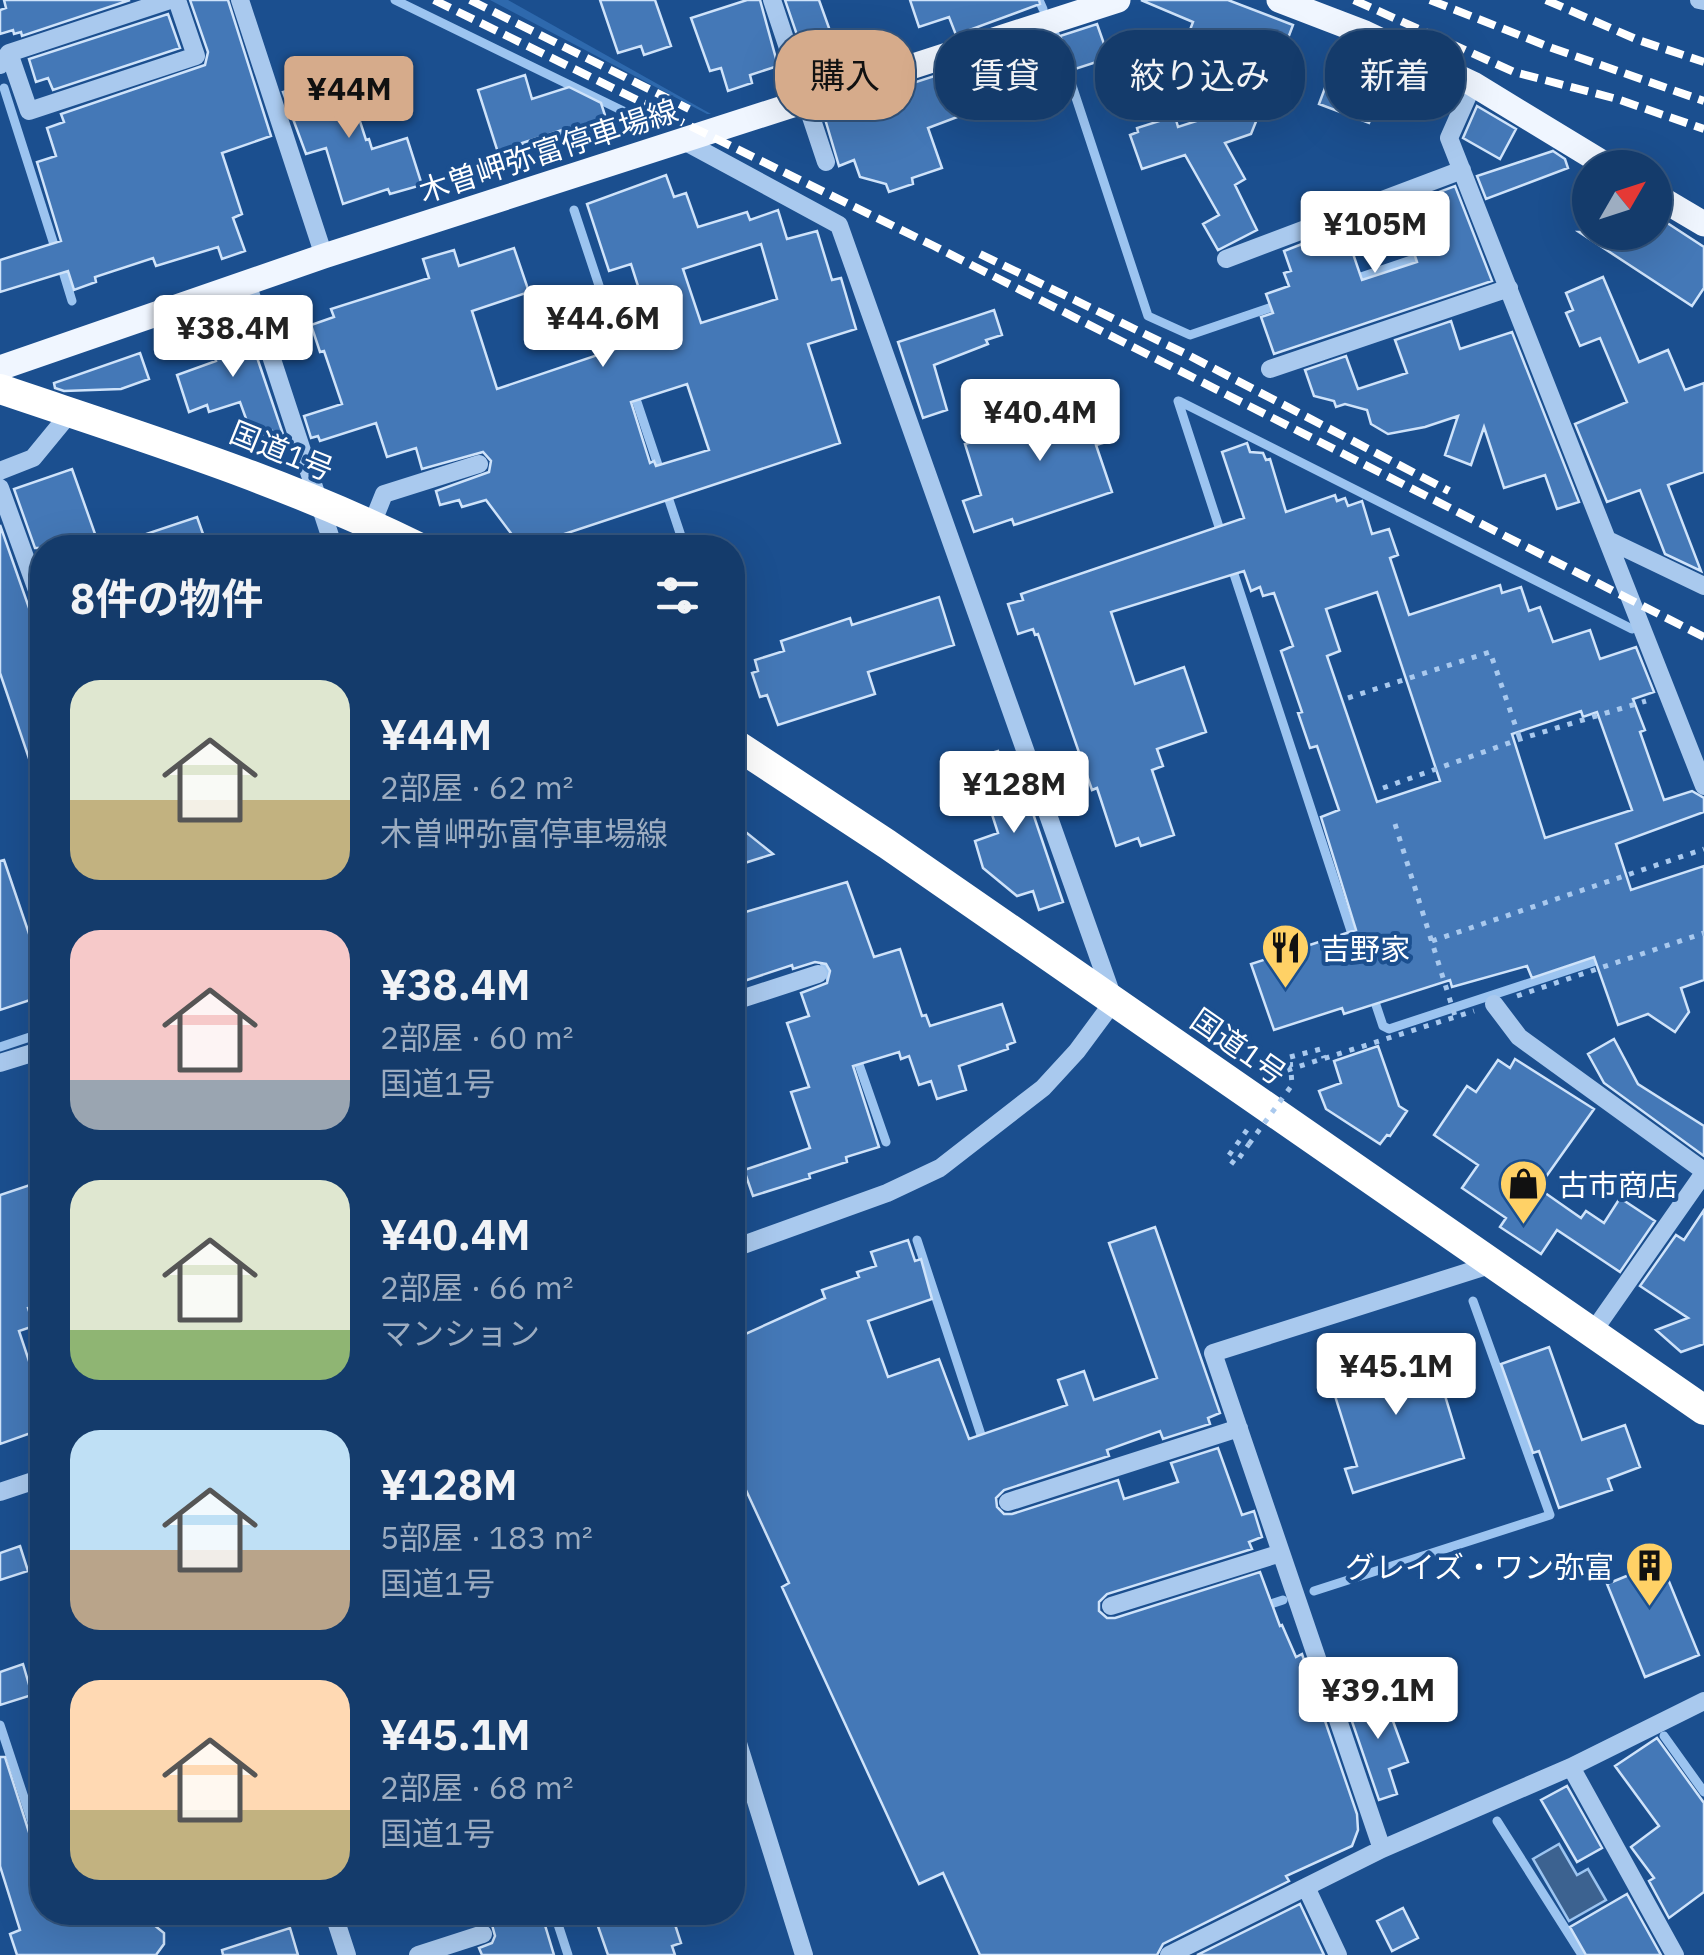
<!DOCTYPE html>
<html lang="ja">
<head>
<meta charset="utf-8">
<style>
  body { margin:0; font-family:"IBM Plex Sans","Noto Sans JP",sans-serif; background:#214673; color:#f1f3f6; height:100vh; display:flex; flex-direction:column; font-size:38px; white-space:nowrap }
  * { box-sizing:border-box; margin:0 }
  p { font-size:32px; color:#9dadc1 }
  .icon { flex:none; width:55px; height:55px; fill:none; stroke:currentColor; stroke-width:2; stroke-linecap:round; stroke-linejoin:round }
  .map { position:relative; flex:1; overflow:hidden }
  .details { position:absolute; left:30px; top:535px; width:715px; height:1390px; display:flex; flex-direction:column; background:#143b6b; border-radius:40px; box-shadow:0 10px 40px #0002,0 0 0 2px #33557e }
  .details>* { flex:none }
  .hud { position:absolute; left:775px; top:30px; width:778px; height:90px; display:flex; gap:20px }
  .needle { width:65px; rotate:51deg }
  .fabs { position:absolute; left:1572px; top:150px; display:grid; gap:20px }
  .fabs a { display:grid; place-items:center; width:100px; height:100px; border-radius:50%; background:#143b6b; box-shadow:0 10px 40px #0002,0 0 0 2px #33557e; font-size:50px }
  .price { position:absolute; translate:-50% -85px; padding:0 22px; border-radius:10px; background:#fff; color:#222; font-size:32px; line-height:65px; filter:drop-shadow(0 2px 5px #0008) }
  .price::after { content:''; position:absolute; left:50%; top:60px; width:30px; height:22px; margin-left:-15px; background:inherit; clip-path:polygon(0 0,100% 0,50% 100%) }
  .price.selected { background:#d6ab8b; color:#111 }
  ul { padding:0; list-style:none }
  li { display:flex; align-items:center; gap:30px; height:250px; padding:0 40px }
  li span { display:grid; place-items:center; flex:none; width:280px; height:200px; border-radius:30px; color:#555 }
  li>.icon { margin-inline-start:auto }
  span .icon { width:120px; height:120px; fill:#fffc; stroke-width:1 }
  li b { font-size:42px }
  h2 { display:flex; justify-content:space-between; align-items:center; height:120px; padding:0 40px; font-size:42px }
  .tag { padding:0 35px; border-radius:40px; background:#143b6b; box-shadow:0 10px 40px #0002,0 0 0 2px #33557e; font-size:35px; line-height:90px }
  .tag.selected { background:#d6ab8b; color:#111 }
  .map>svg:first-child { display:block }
  .green { fill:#2e69ad }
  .water { fill:#3c6290; stroke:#9cc4f0; stroke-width:2.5 }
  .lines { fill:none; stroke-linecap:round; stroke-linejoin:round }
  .stream { stroke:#9cc4f0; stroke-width:9 }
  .building { fill:#4478b7; stroke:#cfe3fa; stroke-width:2.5; fill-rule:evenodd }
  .path { stroke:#a9c9ee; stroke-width:5; stroke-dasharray:5 8; stroke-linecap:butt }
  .minor { stroke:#a9c9ee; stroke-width:18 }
  .major { stroke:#f0f6ff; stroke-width:25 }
  .highway { stroke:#fff; stroke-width:30 }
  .rail { stroke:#fff; stroke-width:8; stroke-dasharray:18 8; stroke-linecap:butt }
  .path-bridge { stroke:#a9c9ee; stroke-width:5; stroke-dasharray:5 8; stroke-linecap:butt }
  .labels { text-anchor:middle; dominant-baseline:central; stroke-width:8; stroke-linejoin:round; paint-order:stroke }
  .street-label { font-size:30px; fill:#fff; stroke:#1b4f8f }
  .poi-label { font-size:30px; fill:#fff; stroke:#1b4f8f; text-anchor:start }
</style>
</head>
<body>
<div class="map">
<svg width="1704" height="1955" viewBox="0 0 1704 1955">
  <rect width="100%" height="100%" fill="#1b4f8f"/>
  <path class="green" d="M 490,0 L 508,0 L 711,114 L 707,114 Z"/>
  <path class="water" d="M 1559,1844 L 1577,1875 L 1588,1869 L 1606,1900 L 1569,1921 L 1533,1859 Z"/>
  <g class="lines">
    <path class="stream" d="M 395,0 L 654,126
      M 1039,0 L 1043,9
      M 1054,31 L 1148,316 L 1190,335 L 1281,304
      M 4,88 L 56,251
      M 560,123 L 567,144
      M 574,210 L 622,355
      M 61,265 L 72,301
      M 1352,280 L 1423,256
      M 634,393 L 661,474
      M 1178,401 L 1222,536
      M 1179,401 L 1632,629
      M 665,488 L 685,548
      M 1231,565 L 1354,940
      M 821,954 L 833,986
      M 1372,993 L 1383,1026 L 1389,1029 L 1605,958
      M 0,1047 L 42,1033
      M 855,1053 L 886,1142
      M 917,1240 L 984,1444
      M 1314,1591 L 1550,1515 L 1473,1301
      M 1262,1607 L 1283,1600
      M 0,1725 L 42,1852
      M 1664,1736 L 1704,1792
      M 1497,1821 L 1582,1955
      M 554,1912 L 568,1955"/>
  </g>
  <path class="building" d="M 4,0 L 130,0 L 22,36 L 21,32 L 14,34 L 13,30 L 0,34 L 0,10 L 6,8 Z
    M 190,0 L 228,0 L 271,136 L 222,153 L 242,214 L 233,218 L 245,251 L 222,259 L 218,247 L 156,266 L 153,258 L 95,277 L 96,282 L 74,290 L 68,271 L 0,292 L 0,260 L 61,241 L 37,162 L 56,156 L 47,128 L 64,122 L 61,114 L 205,65 L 208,52 Z
    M 600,0 L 655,0 L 671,46 L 644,55 L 641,46 L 618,53 Z
    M 747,0 L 760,0 L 778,66 L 750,75 L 752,83 L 728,91 L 721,68 L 710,71 L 691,18 Z
    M 785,0 L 819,0 L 829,28 L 798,38 Z
    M 910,0 L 1039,0 L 1040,4 L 956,35 L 949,17 L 919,27 Z
    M 1141,0 L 1228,0 L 1293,25 L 1267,94 L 1232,80 L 1237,66 L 1184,46 L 1193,22 Z
    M 168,14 L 180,48 L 53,90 L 48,78 L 36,82 L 29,59 Z
    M 1097,24 L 1109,58 L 1075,69 L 1060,36 Z
    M 1348,44 L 1392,64 L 1369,123 L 1319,104 L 1335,61 L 1340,63 Z
    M 987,59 L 998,91 L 994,93 L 997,102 L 928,128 L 942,168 L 912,178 L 913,184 L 889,192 L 886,184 L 860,177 L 854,160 L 839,166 L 823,112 Z
    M 344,72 L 366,140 L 369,139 L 372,149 L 407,138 L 422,185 L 390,194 L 388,189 L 343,204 L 326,148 L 306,154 L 283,92 Z
    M 525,75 L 532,99 L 569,87 L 601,103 L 611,134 L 573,145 L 568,128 L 522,143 L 526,154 L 501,162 L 478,90 Z
    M 1265,99 L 1251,134 L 1225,143 L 1245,179 L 1235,185 L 1257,230 L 1218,250 L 1203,224 L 1219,215 L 1185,155 L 1142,169 L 1130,135 L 1138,132 L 1137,128 L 1175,116 L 1178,127 Z
    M 1477,106 L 1516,129 L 1500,159 L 1463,138 Z
    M 1553,151 L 1565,159 L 1568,168 L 1486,199 L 1477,176 Z
    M 666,175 L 674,197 L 686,193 L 698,227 L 747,212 L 750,220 L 778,210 L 787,239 L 817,231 L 832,280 L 841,278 L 856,329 L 808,344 L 840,443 L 522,548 L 486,500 L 462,507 L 459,500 L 440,505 L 436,491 L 489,472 L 491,461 L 483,452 L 422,469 L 416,448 L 387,457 L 376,423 L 320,441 L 318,436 L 311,438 L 304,416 L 342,404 L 324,351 L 320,352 L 311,325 L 334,317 L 331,309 L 429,278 L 423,259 L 454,250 L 459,266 L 514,248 L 529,292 L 472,311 L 497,389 L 654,336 L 631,264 L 609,271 L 587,204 ZM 761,244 L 777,299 L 701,323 L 683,269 ZM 687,384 L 709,450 L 656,466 L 654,461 L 650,463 L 631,402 Z
    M 1455,186 L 1492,281 L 1274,354 L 1261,317 L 1273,313 L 1266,294 L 1289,286 L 1284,273 L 1291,271 L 1284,251 L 1333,232 L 1337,243 L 1348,239 L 1362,280 L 1417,262 L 1399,207 Z
    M 1655,215 L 1704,247 L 1704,288 L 1692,306 L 1579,232 L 1655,232 Z
    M 1603,277 L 1639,362 L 1668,350 L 1685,390 L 1704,383 L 1704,472 L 1668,485 L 1701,571 L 1665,554 L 1640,490 L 1607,502 L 1575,424 L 1627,402 L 1600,338 L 1580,346 L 1566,313 L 1573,310 L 1566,293 Z
    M 994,310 L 1002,335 L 986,340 L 988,344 L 934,365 L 947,410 L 923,418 L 898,342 Z
    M 243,316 L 287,446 L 278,449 L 272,431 L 253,438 L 240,402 L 209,412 L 207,405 L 189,412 L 177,375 L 216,361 L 205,329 Z
    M 1451,321 L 1460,349 L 1512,332 L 1579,502 L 1557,509 L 1545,475 L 1504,488 L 1484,427 L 1471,465 L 1445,455 L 1458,416 L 1425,427 L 1388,434 L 1371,424 L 1367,410 L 1345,404 L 1336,407 L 1334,401 L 1314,396 L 1305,370 L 1346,356 L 1358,389 L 1407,373 L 1395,340 Z
    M 140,353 L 149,379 L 121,389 L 64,391 L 55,388 L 54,383 Z
    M 1088,386 L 1094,406 L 1099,404 L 1110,441 L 1096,445 L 1112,492 L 1014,525 L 1012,519 L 974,532 L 963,501 L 981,495 L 965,444 L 1038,421 L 1033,406 Z
    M 1247,443 L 1250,452 L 1263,453 L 1266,460 L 1270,459 L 1286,512 L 1335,495 L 1337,501 L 1345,498 L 1348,506 L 1362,501 L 1372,534 L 1389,529 L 1398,555 L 1390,558 L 1409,615 L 1500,585 L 1502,593 L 1521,587 L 1529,611 L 1540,607 L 1553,642 L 1590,630 L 1600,659 L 1636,647 L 1654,692 L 1633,699 L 1645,730 L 1640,732 L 1664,800 L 1692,791 L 1704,798 L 1704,812 L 1616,844 L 1631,890 L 1704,866 L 1704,980 L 1681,988 L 1689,1012 L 1675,1032 L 1648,1014 L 1618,1025 L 1594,957 L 1532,978 L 1527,966 L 1452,987 L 1450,980 L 1344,1014 L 1342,1008 L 1274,1030 L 1251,964 L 1356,930 L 1321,817 L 1339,810 L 1317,746 L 1310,748 L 1298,713 L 1302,712 L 1281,651 L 1293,646 L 1274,593 L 1263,596 L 1260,587 L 1251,591 L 1244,571 L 1111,612 L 1135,684 L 1184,667 L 1206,732 L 1157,749 L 1163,766 L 1152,770 L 1174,835 L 1141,846 L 1138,838 L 1116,846 L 1097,788 L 1092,790 L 1038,634 L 1035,635 L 1033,629 L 1018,634 L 1008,604 L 1023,600 L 1021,594 L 1244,518 L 1222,452 ZM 1377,592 L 1440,781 L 1377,802 L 1327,656 L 1340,651 L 1326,609 ZM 1581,711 L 1583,717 L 1597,712 L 1632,810 L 1545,838 L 1512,734 Z
    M 72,469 L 100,548 L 35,548 L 14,489 Z
    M 197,517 L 208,548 L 123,548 L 122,542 Z
    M 0,525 L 42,645 L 42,785 L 38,785 L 0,673 Z
    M 939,597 L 954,645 L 868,672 L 875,694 L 778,725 L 767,695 L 760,697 L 752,673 L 758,671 L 755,660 L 784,651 L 781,641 L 850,618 L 852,625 Z
    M 998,751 L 1006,773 L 1018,769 L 1063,902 L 1039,910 L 1033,891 L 1017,896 L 983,868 L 975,841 L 998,833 L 974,758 Z
    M 732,821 L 773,854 L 732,867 Z
    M 4,860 L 42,972 L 42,996 L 0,1010 L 0,861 Z
    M 847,882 L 874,957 L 900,949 L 922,1016 L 926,1015 L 930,1026 L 1002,1004 L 1015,1042 L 1007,1045 L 1008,1049 L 959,1066 L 966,1090 L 937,1099 L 931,1081 L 919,1085 L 909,1056 L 901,1059 L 899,1052 L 853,1066 L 879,1147 L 846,1157 L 847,1162 L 809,1174 L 810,1178 L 753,1196 L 744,1170 L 810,1148 L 791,1092 L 809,1087 L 787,1023 L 809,1016 L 801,993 L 827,983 L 830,971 L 826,964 L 815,962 L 793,969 L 792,965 L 732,985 L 732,916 Z
    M 1614,1039 L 1638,1084 L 1704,1126 L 1704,1156 L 1604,1083 L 1588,1054 Z
    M 1378,1046 L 1399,1106 L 1407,1111 L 1390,1136 L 1387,1135 L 1380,1144 L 1326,1109 L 1319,1091 L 1341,1083 L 1334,1061 Z
    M 1515,1059 L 1594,1109 L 1538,1188 L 1581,1218 L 1586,1211 L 1604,1223 L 1620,1198 L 1655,1221 L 1620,1272 L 1557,1230 L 1541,1254 L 1500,1227 L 1506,1218 L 1462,1188 L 1478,1165 L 1434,1135 L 1467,1086 L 1476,1092 L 1498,1060 L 1510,1068 Z
    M 42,1181 L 42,1303 L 28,1308 L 34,1326 L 19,1331 L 42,1400 L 42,1429 L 0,1444 L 0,1195 Z
    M 1704,1210 L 1704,1344 L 1681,1352 L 1656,1330 L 1688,1318 L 1640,1286 L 1676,1235 L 1684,1240 Z
    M 1155,1227 L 1220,1413 L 1208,1418 L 1210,1424 L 1163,1439 L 1160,1431 L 1107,1450 L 1109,1456 L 1004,1490 L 996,1498 L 997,1507 L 1004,1514 L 1012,1514 L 1118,1480 L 1124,1499 L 1178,1482 L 1171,1463 L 1218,1448 L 1242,1515 L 1254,1511 L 1262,1537 L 1249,1542 L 1252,1549 L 1107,1594 L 1099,1602 L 1099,1611 L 1107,1618 L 1115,1618 L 1260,1572 L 1280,1626 L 1282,1625 L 1296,1657 L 1302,1654 L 1357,1814 L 1358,1830 L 1352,1846 L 1286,1876 L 1289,1881 L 1163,1944 L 1157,1955 L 980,1955 L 943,1873 L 919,1884 L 782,1587 L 789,1583 L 732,1460 L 732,1340 L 825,1298 L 822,1290 L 859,1277 L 857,1272 L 876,1266 L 871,1252 L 908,1240 L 915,1261 L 921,1259 L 932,1299 L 868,1321 L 888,1377 L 939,1359 L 969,1439 L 1067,1405 L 1058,1380 L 1084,1371 L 1094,1400 L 1157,1378 L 1109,1243 Z
    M 1409,1342 L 1415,1358 L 1432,1353 L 1464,1458 L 1353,1493 L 1345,1469 L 1357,1466 L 1331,1383 L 1367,1372 L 1362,1356 Z
    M 1549,1347 L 1582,1440 L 1625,1425 L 1640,1467 L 1608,1479 L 1612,1490 L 1559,1508 L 1539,1451 L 1533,1453 L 1501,1364 Z
    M 20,1546 L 28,1571 L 0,1580 L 0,1553 Z
    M 1661,1562 L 1699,1655 L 1645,1677 L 1607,1584 Z
    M 23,1664 L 32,1695 L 0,1705 L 0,1672 Z
    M 1383,1694 L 1408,1762 L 1389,1769 L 1397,1794 L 1379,1800 L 1347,1707 Z
    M 1657,1738 L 1704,1803 L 1704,1892 L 1669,1918 L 1649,1881 L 1654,1878 L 1631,1847 L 1659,1826 L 1615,1766 Z
    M 0,1757 L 5,1757 L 42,1873 L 42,1912 L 138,1912 L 164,1933 L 164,1944 L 156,1955 L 17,1955 L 10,1934 L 20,1930 L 0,1866 Z
    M 1567,1786 L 1602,1848 L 1577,1862 L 1541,1800 Z
    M 1627,1894 L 1661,1955 L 1586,1955 L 1570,1927 Z
    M 1300,1904 L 1324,1955 L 1197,1955 Z
    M 1403,1908 L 1418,1938 L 1392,1951 L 1377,1921 Z
    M 516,1912 L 541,1912 L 554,1955 L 482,1955 L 479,1948 L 492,1943 L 495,1936 L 492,1925 L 485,1922 Z
    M 593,1912 L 671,1912 L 681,1943 L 672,1946 L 675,1955 L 608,1955 Z
    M 290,1928 L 298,1955 L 223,1955 L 222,1950 Z"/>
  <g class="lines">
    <path class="path" d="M 1348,698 L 1490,652 L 1520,739
      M 1383,788 L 1520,739 L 1646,701
      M 1395,824 L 1455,1016
      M 1432,941 L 1704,849
      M 1517,996 L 1704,933
      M 1290,1057 L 1321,1049 L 1324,1058
      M 1275,1074 L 1474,1011
      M 1247,1130 L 1227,1158 L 1235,1164 L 1249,1144"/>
    <path class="minor" d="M 240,0 L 324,256
      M 772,0 L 826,162
      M 1699,0 L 1704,1
      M 9,53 L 29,111 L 196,56 L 177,0
      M 0,65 L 9,53 L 170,0
      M 1473,84 L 1449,138 L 1704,786
      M 684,141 L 839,225 L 1114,1001 L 1077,1051 L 1043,1088 L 940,1168 L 887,1193 L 732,1249
      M 1226,259 L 1462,170
      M 247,283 L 334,548
      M 1270,369 L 1509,288
      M 0,471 L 33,458 L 70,413
      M 0,488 L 42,604
      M 372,524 L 384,494 L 479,464
      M 1608,540 L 1704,586
      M 732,1002 L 818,974
      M 1494,1004 L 1519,1037 L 1704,1171
      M 0,1063 L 42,1050
      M 1592,1333 L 1704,1173
      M 0,1492 L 42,1478
      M 1008,1502 L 1239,1428
      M 1111,1606 L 1281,1553
      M 732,1724 L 804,1955
      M 1571,1767 L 1675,1955
      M 1382,1849 L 1213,1353 L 1493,1264
      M 1306,1887 L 1338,1955
      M 333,1912 L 347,1955
      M 418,1955 L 483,1934
      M 1169,1955 L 1382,1849 L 1571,1767 L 1704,1701"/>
    <path class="major" d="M 1279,0 L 1365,33 L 1473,84 L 1611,168
      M 1655,195 L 1704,224
      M 0,368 L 324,256 L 1118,0"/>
    <path class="highway" d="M 0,389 C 142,437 285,481 420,548
      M 732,742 L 887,844 L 1704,1410"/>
    <path class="rail" d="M 434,0 L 934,246 L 1704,637
      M 470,0 L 689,109
      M 1354,0 L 1514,72 L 1617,99 L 1704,129
      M 1430,0 L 1552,48 L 1704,101
      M 1546,0 L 1638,40 L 1704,62
      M 980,254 L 1186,354 L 1449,491"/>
    <path class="path-bridge" d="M 1249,1144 L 1292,1085 L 1290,1057"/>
  </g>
  <defs>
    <symbol id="restaurant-pin" viewBox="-11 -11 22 30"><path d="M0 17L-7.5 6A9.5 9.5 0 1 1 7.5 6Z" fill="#ffd166" stroke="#1b4f8f"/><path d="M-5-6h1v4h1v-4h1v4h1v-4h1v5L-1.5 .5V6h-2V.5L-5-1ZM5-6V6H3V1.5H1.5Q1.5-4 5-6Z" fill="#111"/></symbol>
    <symbol id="shop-pin" viewBox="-11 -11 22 30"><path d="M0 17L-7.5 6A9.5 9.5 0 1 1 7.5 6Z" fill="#ffd166" stroke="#1b4f8f"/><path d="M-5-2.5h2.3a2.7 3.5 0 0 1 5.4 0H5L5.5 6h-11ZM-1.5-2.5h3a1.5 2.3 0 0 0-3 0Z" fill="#111"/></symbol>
    <symbol id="building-pin" viewBox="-11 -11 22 30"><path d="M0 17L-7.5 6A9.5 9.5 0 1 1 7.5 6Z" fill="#ffd166" stroke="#1b4f8f"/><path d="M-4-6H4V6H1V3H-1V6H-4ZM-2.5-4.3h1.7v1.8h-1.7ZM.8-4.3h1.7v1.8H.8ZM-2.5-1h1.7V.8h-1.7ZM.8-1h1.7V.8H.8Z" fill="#111"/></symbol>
  </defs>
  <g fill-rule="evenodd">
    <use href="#restaurant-pin" x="1258" y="920" width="55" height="75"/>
    <use href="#shop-pin" x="1496" y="1156" width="55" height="75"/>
    <use href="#building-pin" x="1622" y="1538" width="55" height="75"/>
  </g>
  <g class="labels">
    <g class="street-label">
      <text transform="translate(548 150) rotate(-18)">木曽岬弥富停車場線</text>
      <text transform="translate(282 450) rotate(22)">国道1号</text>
      <text transform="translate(1239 1046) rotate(35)">国道1号</text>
    </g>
    <g class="poi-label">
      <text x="1320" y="948">吉野家</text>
      <text x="1558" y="1184">古市商店</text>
      <text x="1614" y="1566" text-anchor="end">グレイズ・ワン弥富</text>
    </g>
  </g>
</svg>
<div class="fabs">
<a><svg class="needle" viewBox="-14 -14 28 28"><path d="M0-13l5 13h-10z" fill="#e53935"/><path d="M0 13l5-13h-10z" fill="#9dadc1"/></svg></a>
</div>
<b class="price selected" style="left:349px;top:141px">¥44M</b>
<b class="price" style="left:1375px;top:276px">¥105M</b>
<b class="price" style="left:603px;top:370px">¥44.6M</b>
<b class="price" style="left:233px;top:380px">¥38.4M</b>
<b class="price" style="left:1040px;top:464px">¥40.4M</b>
<b class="price" style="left:1014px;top:836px">¥128M</b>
<b class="price" style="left:1396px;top:1418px">¥45.1M</b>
<b class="price" style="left:1378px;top:1742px">¥39.1M</b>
<div class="hud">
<a class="tag selected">購入</a>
<a class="tag">賃貸</a>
<a class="tag">絞り込み</a>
<a class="tag">新着</a>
</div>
<section class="details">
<h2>8件の物件<svg class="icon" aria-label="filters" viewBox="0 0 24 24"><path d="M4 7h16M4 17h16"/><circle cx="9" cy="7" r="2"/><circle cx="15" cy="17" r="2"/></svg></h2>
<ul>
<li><span style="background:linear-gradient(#dfe7d0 60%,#c2b280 0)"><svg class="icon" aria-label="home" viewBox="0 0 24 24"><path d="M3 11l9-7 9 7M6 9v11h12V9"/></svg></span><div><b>¥44M</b><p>2部屋 · 62 m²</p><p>木曽岬弥富停車場線</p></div></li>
<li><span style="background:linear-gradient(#f6c9c9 75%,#9aa5b1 0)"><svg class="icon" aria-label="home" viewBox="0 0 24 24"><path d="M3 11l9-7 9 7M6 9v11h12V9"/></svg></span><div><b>¥38.4M</b><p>2部屋 · 60 m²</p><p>国道1号</p></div></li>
<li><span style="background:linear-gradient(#dfe7d0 75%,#8fb573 0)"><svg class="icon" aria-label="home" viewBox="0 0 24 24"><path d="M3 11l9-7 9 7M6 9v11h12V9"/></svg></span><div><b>¥40.4M</b><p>2部屋 · 66 m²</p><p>マンション</p></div></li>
<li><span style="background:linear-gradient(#bfe0f5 60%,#b9a48a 0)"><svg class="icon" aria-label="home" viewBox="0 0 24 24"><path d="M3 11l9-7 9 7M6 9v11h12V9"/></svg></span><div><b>¥128M</b><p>5部屋 · 183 m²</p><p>国道1号</p></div></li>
<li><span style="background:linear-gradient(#ffd9b3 65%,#c2b280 0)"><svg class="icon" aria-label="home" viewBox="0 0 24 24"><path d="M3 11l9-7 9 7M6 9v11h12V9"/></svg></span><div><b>¥45.1M</b><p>2部屋 · 68 m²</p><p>国道1号</p></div></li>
</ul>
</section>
</div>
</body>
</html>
